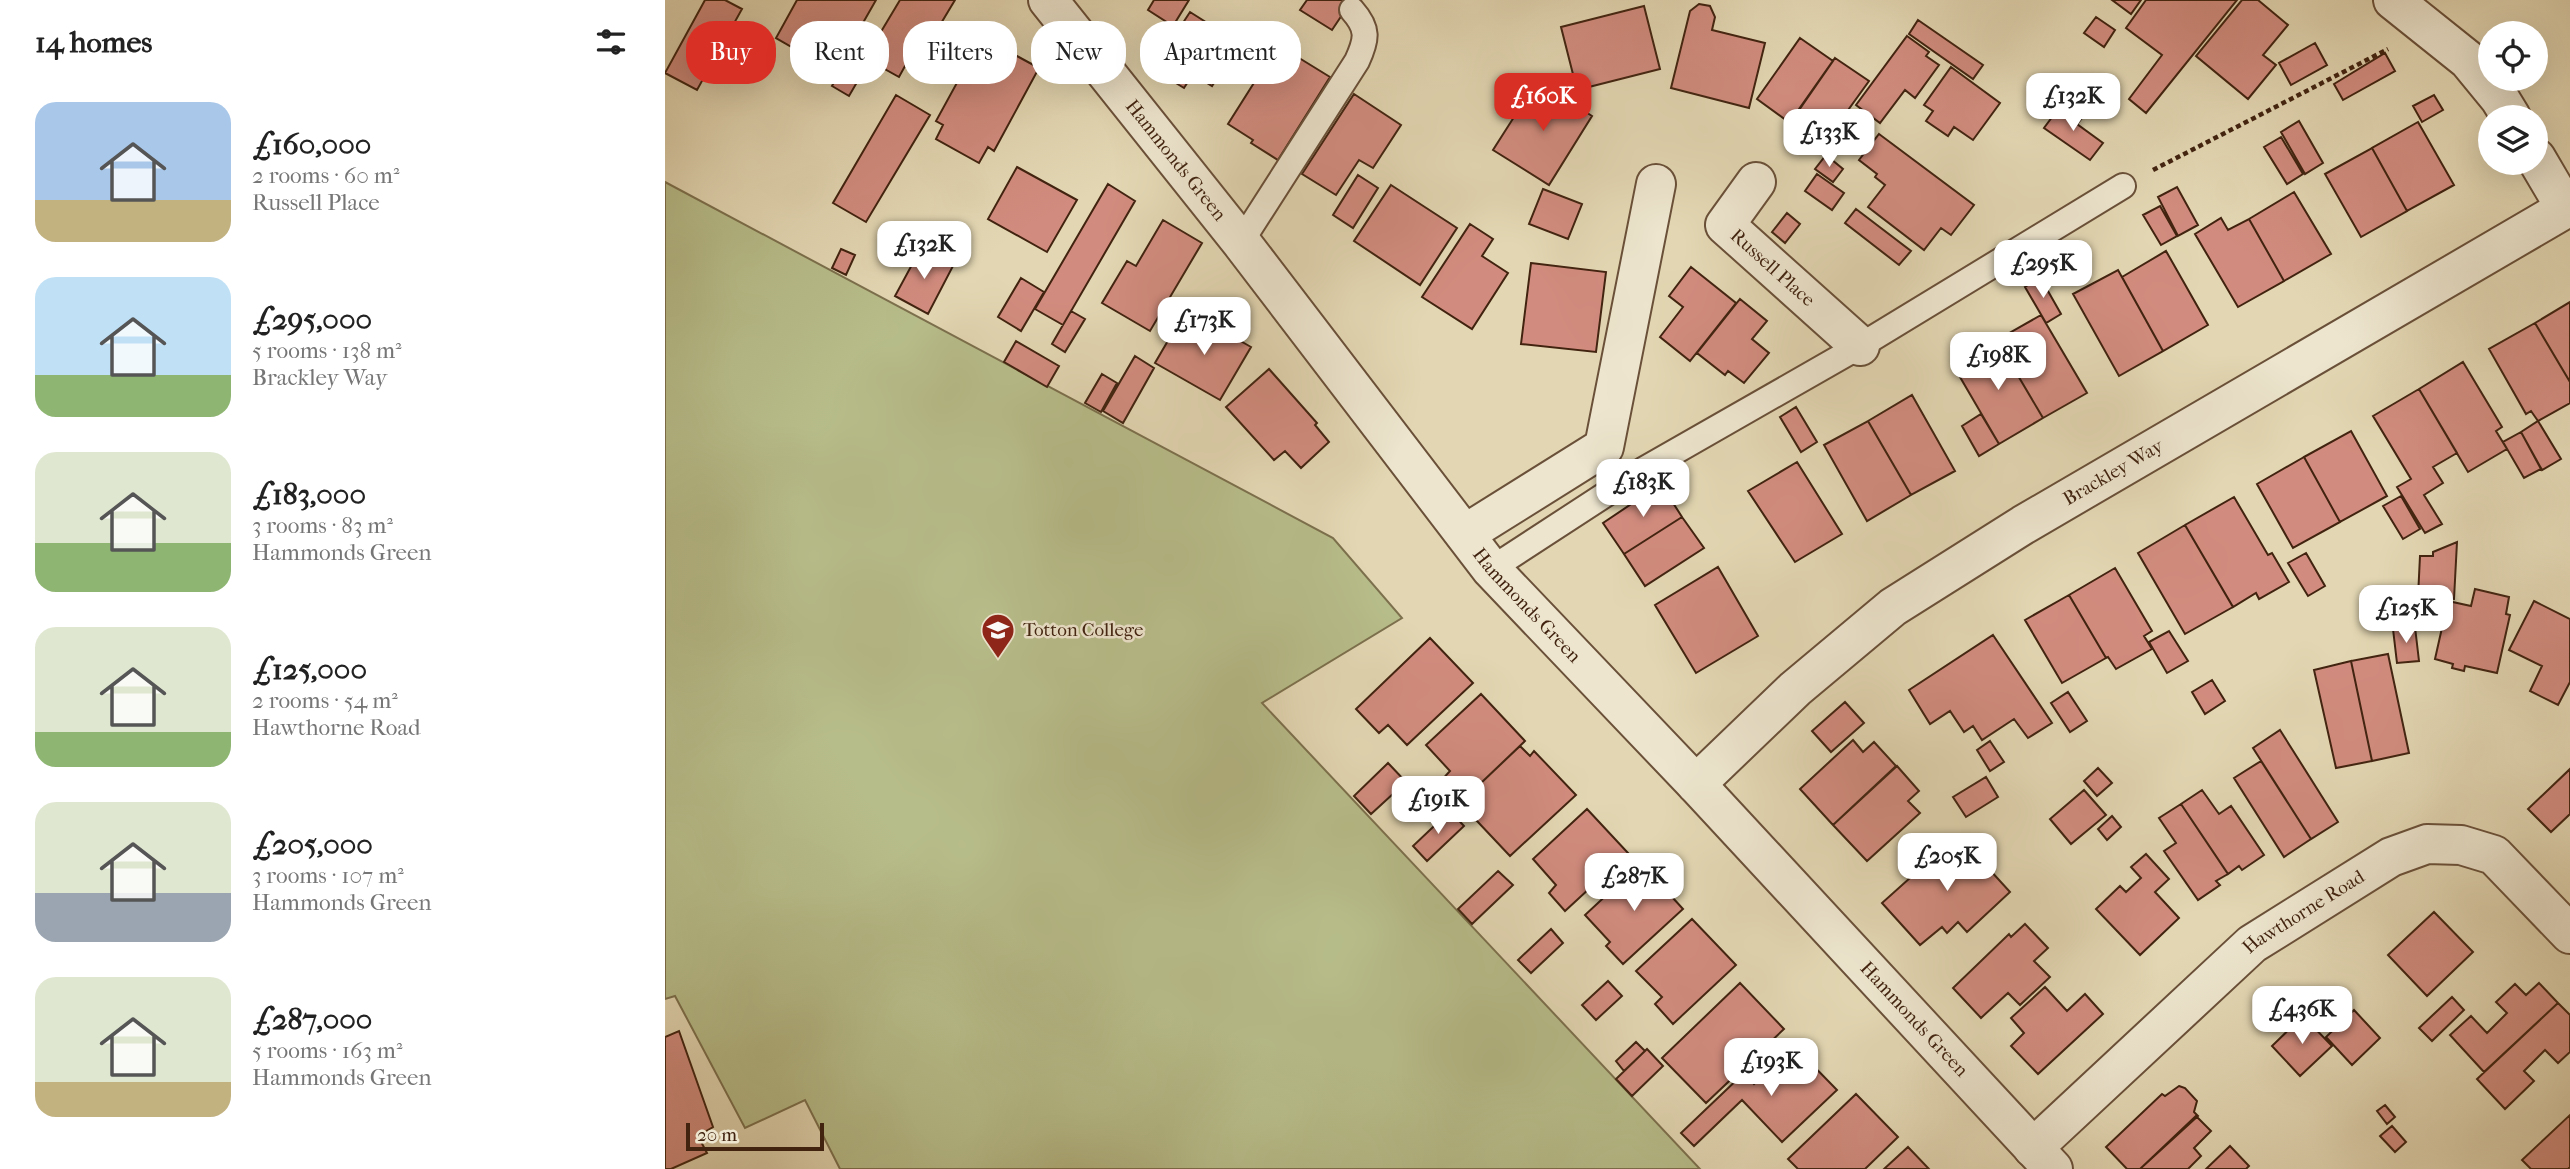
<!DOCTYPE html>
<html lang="en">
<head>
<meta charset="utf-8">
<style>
  body { margin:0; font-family:"IM FELL French Canon",serif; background:#f6f6f6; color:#222; height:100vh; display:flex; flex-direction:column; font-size:26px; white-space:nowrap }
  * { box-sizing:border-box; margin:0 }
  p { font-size:23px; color:#767676 }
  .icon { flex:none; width:38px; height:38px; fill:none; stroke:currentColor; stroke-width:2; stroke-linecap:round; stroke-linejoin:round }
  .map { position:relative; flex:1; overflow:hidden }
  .side { display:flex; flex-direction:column; background:#fff; width:665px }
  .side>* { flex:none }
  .top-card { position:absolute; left:21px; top:21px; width:665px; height:63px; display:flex; gap:14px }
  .tools { position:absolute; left:1813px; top:21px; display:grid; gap:14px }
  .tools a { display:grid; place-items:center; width:70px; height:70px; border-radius:50%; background:#fff; box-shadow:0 7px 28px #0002; font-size:35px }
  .scale { position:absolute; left:21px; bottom:18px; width:138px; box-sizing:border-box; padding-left:7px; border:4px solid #412310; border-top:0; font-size:19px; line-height:24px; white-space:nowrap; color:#412310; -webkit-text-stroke:5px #ede5ce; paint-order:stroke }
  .price { position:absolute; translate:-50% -60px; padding:0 16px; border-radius:14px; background:#fff; color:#222; font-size:23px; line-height:46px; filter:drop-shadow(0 2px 4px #0008) }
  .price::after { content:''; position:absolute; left:50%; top:42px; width:21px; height:16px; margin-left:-10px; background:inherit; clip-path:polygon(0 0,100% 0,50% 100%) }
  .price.selected { background:#d93025; color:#fff }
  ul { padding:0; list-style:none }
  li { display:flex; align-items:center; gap:21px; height:175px; padding:0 35px }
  li span { display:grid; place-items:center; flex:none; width:196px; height:140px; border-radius:21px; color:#555 }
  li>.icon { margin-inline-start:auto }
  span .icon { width:84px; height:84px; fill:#fffc; stroke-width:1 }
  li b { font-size:30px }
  h2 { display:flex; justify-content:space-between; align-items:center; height:84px; padding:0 35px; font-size:30px }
  .tag { padding:0 24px; border-radius:28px; background:#fff; box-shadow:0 7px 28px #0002; font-size:24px; line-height:63px }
  .tag.selected { background:#d93025; color:#fff }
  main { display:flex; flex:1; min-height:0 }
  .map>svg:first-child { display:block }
  .green { fill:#b7bd8a; stroke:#7c704d; stroke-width:2 }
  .building { fill:#d28c7f; stroke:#412310; stroke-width:2 }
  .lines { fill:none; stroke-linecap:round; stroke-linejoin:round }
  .lane-casing { stroke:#6a5039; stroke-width:28 }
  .street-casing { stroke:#6a5039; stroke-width:42 }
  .path { stroke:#412310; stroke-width:4.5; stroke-dasharray:5 3.5; stroke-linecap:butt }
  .lane { stroke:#ede5ce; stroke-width:24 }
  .street { stroke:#ede5ce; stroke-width:38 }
  .labels { text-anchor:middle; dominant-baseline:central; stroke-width:5; stroke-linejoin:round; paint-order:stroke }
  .street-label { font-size:19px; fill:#412310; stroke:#ede5ce }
  .poi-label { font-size:19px; fill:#412310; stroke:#ede5ce; text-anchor:start }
</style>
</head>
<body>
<main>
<section class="side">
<h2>14 homes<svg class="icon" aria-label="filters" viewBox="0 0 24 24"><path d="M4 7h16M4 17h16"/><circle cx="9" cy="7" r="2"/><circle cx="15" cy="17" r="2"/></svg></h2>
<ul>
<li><span style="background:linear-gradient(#a9c7e8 70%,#c2b280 0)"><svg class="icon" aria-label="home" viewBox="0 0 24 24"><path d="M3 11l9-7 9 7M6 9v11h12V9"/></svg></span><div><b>£160,000</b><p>2 rooms · 60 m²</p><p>Russell Place</p></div></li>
<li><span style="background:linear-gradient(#bfe0f5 70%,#8fb573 0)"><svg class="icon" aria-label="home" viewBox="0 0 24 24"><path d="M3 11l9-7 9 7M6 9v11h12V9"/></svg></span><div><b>£295,000</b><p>5 rooms · 138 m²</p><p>Brackley Way</p></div></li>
<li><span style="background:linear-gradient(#dfe7d0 65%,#8fb573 0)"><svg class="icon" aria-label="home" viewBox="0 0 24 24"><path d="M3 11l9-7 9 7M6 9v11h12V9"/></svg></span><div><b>£183,000</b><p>3 rooms · 83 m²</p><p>Hammonds Green</p></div></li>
<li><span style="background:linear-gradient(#dfe7d0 75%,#8fb573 0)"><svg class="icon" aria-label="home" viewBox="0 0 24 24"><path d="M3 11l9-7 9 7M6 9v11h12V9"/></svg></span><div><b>£125,000</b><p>2 rooms · 54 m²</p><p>Hawthorne Road</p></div></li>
<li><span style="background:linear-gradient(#dfe7d0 65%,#9aa5b1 0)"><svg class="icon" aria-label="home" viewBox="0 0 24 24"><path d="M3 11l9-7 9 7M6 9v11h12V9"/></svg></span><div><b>£205,000</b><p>3 rooms · 107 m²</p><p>Hammonds Green</p></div></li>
<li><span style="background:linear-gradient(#dfe7d0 75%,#c2b280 0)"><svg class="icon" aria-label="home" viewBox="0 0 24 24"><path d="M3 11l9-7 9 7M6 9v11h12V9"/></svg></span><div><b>£287,000</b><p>5 rooms · 163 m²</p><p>Hammonds Green</p></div></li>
</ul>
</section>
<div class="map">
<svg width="1905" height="1169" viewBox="0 0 1905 1169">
  <rect width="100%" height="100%" fill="#e3d7b3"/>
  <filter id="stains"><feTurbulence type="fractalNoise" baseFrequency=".00286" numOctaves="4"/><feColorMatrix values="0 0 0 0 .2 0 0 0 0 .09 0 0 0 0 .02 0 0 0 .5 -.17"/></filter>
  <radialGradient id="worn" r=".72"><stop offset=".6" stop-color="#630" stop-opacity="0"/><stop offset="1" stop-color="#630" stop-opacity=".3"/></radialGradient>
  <path class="green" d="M 0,182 L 668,538 L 737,618 L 597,703 L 1035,1169 L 175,1169 L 140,1100 L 80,1128 L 10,996 L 0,999 Z"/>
  <path class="building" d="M 40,0 L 60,0 L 77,9 L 32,90 L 0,73 Z
    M 132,0 L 211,0 L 170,72 L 111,38 Z
    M 235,0 L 290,0 L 248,70 L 240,66 L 234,77 L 209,63 L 216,49 L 208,45 Z
    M 489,0 L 524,0 L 508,26 L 483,10 Z
    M 642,0 L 687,0 L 667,30 L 635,10 Z
    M 1447,0 L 1476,0 L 1466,14 Z
    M 1481,0 L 1572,0 L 1481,113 L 1464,99 L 1497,55 L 1461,28 Z
    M 1577,0 L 1593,0 L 1623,25 L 1598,55 L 1611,65 L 1583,99 L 1531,56 Z
    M 1034,4 L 1045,6 L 1050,17 L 1047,30 L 1100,43 L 1084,108 L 1006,88 L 1025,11 Z
    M 979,6 L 995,69 L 912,90 L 896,27 Z
    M 525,12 L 574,43 L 547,86 L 528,74 L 519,88 L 488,69 Z
    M 1431,17 L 1450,30 L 1439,47 L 1419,33 Z
    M 1253,20 L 1318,65 L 1308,79 L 1244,34 Z
    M 1242,36 L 1264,52 L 1261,56 L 1274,65 L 1250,98 L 1240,90 L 1215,123 L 1191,105 Z
    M 317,37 L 374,68 L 329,151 L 323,147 L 314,163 L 271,139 L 278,125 L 271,121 Z
    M 1135,38 L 1168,61 L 1125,123 L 1092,99 Z
    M 192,43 L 209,53 L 184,96 L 167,86 Z
    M 1650,43 L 1662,65 L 1626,85 L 1614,63 Z
    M 613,45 L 665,77 L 613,160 L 586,143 L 588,140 L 563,124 Z
    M 1720,53 L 1730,71 L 1678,100 L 1669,84 Z
    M 1170,58 L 1204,81 L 1160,142 L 1127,119 Z
    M 1286,67 L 1335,103 L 1308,140 L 1289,127 L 1283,136 L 1261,121 L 1268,111 L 1259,105 Z
    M 872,81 L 927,116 L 884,185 L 828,150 Z
    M 689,94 L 736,125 L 708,168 L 694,160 L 671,195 L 637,174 Z
    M 231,95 L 265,115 L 201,222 L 168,203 Z
    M 1769,95 L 1778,110 L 1757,122 L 1748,106 Z
    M 1396,105 L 1417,118 L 1412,124 L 1438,143 L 1425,160 L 1379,128 Z
    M 1634,121 L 1658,163 L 1640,174 L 1616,132 Z
    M 1753,122 L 1789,185 L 1742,211 L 1707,148 Z
    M 1214,134 L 1309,205 L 1286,235 L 1276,228 L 1259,250 L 1203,207 L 1220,185 L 1210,177 L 1212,174 L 1194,160 Z
    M 1616,137 L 1638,174 L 1622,184 L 1599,147 Z
    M 1707,148 L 1742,211 L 1696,237 L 1660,174 Z
    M 1161,155 L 1178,169 L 1168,182 L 1150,169 Z
    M 352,167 L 412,200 L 382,252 L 323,219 Z
    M 1152,174 L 1179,193 L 1167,210 L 1140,191 Z
    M 693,175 L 713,188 L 688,228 L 668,215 Z
    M 443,184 L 470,201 L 398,325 L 370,309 Z
    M 726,185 L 792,228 L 755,285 L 689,241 Z
    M 1512,187 L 1533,225 L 1513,236 L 1493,197 Z
    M 878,189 L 917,204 L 903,239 L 864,224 Z
    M 1629,192 L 1666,254 L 1619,281 L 1584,219 Z
    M 1495,206 L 1512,236 L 1496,245 L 1478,215 Z
    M 1191,209 L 1246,251 L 1234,265 L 1180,223 Z
    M 1122,213 L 1135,224 L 1120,243 L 1107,232 Z
    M 1556,218 L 1563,230 L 1584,219 L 1619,281 L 1573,307 L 1530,234 Z
    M 498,220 L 537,243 L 485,331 L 437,303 L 462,261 L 471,266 Z
    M 805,224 L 828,239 L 817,256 L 843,273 L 807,329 L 757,297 Z
    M 256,248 L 288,266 L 263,314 L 230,296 Z
    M 176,249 L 190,255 L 181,275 L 167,268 Z
    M 1501,251 L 1543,325 L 1498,351 L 1457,277 Z
    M 1392,256 L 1403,276 L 1384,286 L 1373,266 Z
    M 866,263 L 941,272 L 931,352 L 856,344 Z
    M 1026,267 L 1071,303 L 1025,361 L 995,337 L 1018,307 L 1004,296 Z
    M 1453,270 L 1498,351 L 1454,376 L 1408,294 Z
    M 1375,277 L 1396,314 L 1381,323 L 1360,287 Z
    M 356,278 L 379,292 L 356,331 L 333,317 Z
    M 1075,299 L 1102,321 L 1087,339 L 1104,353 L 1079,383 L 1063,371 L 1060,375 L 1032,353 Z
    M 1905,302 L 1905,382 L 1870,323 Z
    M 406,311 L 420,319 L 400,352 L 387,344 Z
    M 1376,315 L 1422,393 L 1378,418 L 1332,340 Z
    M 515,320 L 537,333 L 544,323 L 586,347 L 555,400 L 490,363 Z
    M 1870,323 L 1905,382 L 1905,403 L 1873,421 L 1866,411 L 1861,414 L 1824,349 Z
    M 1332,340 L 1378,418 L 1334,444 L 1288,365 Z
    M 351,341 L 394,366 L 382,387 L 339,362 Z
    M 470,356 L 489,368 L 458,423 L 438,411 Z
    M 1798,362 L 1837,427 L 1831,431 L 1842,449 L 1803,472 L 1754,389 Z
    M 604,369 L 652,423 L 650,425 L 664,442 L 636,468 L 620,451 L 609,460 L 561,407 Z
    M 437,374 L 452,383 L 436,412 L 420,403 Z
    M 1754,389 L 1792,453 L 1768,467 L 1778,483 L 1759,495 L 1777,524 L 1760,533 L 1732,487 L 1746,479 L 1708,416 Z
    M 1247,395 L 1290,471 L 1246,495 L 1203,421 Z
    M 1131,407 L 1152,442 L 1136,452 L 1115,417 Z
    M 1316,414 L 1334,444 L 1314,456 L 1297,426 Z
    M 1203,421 L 1246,495 L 1202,521 L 1159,445 Z
    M 1873,421 L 1896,459 L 1877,470 L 1856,432 Z
    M 1686,431 L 1722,496 L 1675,522 L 1639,457 Z
    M 1856,432 L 1876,469 L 1859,478 L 1838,442 Z
    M 1639,457 L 1675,522 L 1628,548 L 1592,484 Z
    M 1132,462 L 1177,534 L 1130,562 L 1083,491 Z
    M 996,484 L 1017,517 L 959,554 L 938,523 Z
    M 1736,496 L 1755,529 L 1738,539 L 1718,506 Z
    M 1569,497 L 1603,555 L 1607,553 L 1624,582 L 1594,599 L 1591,593 L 1568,607 L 1520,525 Z
    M 1017,517 L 1039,548 L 980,586 L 959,554 Z
    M 1520,525 L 1568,607 L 1520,634 L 1473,553 Z
    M 1792,542 L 1789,599 L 1753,597 L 1755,556 L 1768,556 L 1768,552 Z
    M 1641,553 L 1660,586 L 1643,596 L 1623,563 Z
    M 1053,567 L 1093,636 L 1031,673 L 990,605 Z
    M 1450,568 L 1487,631 L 1479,636 L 1487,649 L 1451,669 L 1443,657 L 1441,658 L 1404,595 Z
    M 1810,589 L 1844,597 L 1841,614 L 1845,615 L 1832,673 L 1800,666 L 1799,671 L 1787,668 L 1788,664 L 1770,659 L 1783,601 L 1806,606 Z
    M 1404,595 L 1441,658 L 1397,683 L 1360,620 Z
    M 1869,601 L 1905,619 L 1905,682 L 1893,705 L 1865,691 L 1877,666 L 1844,650 Z
    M 1750,627 L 1754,661 L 1732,663 L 1728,629 Z
    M 1504,631 L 1523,661 L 1502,673 L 1484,642 Z
    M 1328,635 L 1387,723 L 1363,738 L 1349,719 L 1317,740 L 1308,726 L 1299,732 L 1285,711 L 1265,724 L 1244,690 Z
    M 765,638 L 808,683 L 742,745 L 723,725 L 714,733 L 691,709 Z
    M 1723,654 L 1744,753 L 1707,761 L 1686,661 Z
    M 1686,661 L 1707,761 L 1671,768 L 1649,670 Z
    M 1547,680 L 1560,701 L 1540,714 L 1527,692 Z
    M 1403,692 L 1422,721 L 1405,732 L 1386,703 Z
    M 816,694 L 860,741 L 795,803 L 775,782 L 785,771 L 761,745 Z
    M 1180,702 L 1199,723 L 1166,752 L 1147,731 Z
    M 1615,730 L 1673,822 L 1646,839 L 1588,748 Z
    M 1188,740 L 1198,752 L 1209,742 L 1231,766 L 1168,825 L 1135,789 Z
    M 1325,741 L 1339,762 L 1325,771 L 1312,750 Z
    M 855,746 L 865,756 L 869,751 L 911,795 L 845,856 L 795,803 Z
    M 1596,761 L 1646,839 L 1619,857 L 1569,778 Z
    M 723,763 L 741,782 L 706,814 L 689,796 Z
    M 1232,766 L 1254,791 L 1243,801 L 1255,813 L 1202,861 L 1168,825 Z
    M 1433,768 L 1447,783 L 1432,796 L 1419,781 Z
    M 1905,769 L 1905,814 L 1886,832 L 1863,809 Z
    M 1321,777 L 1333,797 L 1301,817 L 1288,797 Z
    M 1419,790 L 1441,815 L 1406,844 L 1385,819 Z
    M 1537,790 L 1554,814 L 1566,806 L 1599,855 L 1577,870 L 1574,866 L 1563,874 L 1516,804 Z
    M 1516,804 L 1563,874 L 1551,881 L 1555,885 L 1533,900 L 1499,851 L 1511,843 L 1494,818 Z
    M 922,809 L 963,853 L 900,911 L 884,893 L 891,885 L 868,859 Z
    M 785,811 L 799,826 L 762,861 L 748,846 Z
    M 1447,816 L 1456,827 L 1442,840 L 1433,829 Z
    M 1293,835 L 1345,892 L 1302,932 L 1293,922 L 1282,933 L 1277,927 L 1255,945 L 1217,903 Z
    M 1481,854 L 1504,879 L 1490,892 L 1514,918 L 1475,955 L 1431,909 L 1455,886 L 1461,892 L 1476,878 L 1466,867 Z
    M 976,863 L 1018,909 L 958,964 L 941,946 L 945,942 L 920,915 Z
    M 833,871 L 848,885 L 807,924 L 793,909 Z
    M 1769,912 L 1808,952 L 1762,996 L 1723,955 Z
    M 1027,919 L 1071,965 L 1008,1024 L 990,1004 L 997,997 L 971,971 Z
    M 1360,924 L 1383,948 L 1369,961 L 1385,977 L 1355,1005 L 1343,993 L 1316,1018 L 1288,988 L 1344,934 L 1346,937 Z
    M 886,929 L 898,943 L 866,973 L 853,960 Z
    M 943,981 L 957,996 L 931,1020 L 917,1005 Z
    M 1075,983 L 1119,1029 L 1041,1103 L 997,1058 Z
    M 1874,983 L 1893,1003 L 1819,1072 L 1785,1035 L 1806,1016 L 1822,1033 L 1842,1013 L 1831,1002 L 1850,984 L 1861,995 Z
    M 1380,987 L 1402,1011 L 1420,994 L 1438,1014 L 1373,1074 L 1346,1046 L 1359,1033 L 1346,1018 Z
    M 1787,997 L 1799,1010 L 1767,1041 L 1754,1028 Z
    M 1893,1003 L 1905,1015 L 1905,1052 L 1893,1063 L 1880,1050 L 1859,1071 L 1869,1081 L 1840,1109 L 1812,1079 Z
    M 1689,1010 L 1715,1038 L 1687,1065 L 1661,1037 Z
    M 1638,1016 L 1667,1046 L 1635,1076 L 1607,1046 Z
    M 14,1031 L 48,1127 L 33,1136 L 42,1153 L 6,1169 L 0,1169 L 0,1037 Z
    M 971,1042 L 980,1051 L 959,1071 L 951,1061 Z
    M 1129,1046 L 1172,1090 L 1117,1142 L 1077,1100 L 1029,1146 L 1016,1133 L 1079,1073 L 1089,1084 Z
    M 982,1049 L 998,1066 L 967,1096 L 951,1079 Z
    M 1514,1086 L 1520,1088 L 1532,1101 L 1529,1112 L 1533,1116 L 1475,1169 L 1462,1169 L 1441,1147 L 1497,1094 L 1500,1096 Z
    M 1191,1094 L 1233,1137 L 1200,1169 L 1133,1169 L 1123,1159 Z
    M 1720,1105 L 1730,1117 L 1722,1124 L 1712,1111 Z
    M 1905,1115 L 1905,1167 L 1903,1169 L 1866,1169 L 1857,1160 Z
    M 1531,1116 L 1546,1131 L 1529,1148 L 1536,1156 L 1523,1169 L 1475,1169 Z
    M 1727,1126 L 1741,1142 L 1730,1152 L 1715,1136 Z
    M 1565,1146 L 1584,1166 L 1581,1169 L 1541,1169 Z
    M 1243,1147 L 1264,1169 L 1219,1169 Z"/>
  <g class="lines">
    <defs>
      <path id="lane" d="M 576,242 L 692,61 C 702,39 704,29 687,10
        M 826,569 L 978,470 L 1195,346 L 1458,186"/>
      <g id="street">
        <path id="s1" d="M 383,0 L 576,242 L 826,569 L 1031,784 L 1388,1169"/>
        <path d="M 1728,0 L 1803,60 L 1835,99 L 1846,117"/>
        <path d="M 1871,158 L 1901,209"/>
        <path id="s2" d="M 1091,182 L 1060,225 L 1195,346"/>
        <path d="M 800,534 L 939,447 L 991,184"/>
        <path id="s3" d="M 1031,784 L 1130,689 L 1228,607 L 1358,525 L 1905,206"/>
        <path id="s4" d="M 1368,1148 L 1587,944 L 1726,857 L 1762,844 L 1796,845 L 1829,855 L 1905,934"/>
      </g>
    </defs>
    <use href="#lane" class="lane-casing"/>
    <use href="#street" class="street-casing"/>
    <path class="path" d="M 1488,170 L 1723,49"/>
    <use href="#lane" class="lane"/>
    <use href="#street" class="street"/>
  </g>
  <defs>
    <symbol id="university-pin" viewBox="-11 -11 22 30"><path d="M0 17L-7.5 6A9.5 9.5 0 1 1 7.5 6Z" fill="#8f2418" stroke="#ede5ce"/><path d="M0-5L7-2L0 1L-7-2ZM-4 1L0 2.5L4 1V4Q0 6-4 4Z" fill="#fff"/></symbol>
  </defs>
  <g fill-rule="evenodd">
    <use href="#university-pin" x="314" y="611" width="38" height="52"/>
  </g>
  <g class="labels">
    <g class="street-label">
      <text stroke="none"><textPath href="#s1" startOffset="205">Hammonds Green</textPath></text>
      <text stroke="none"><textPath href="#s2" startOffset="117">Russell Place</textPath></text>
      <text stroke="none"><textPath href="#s3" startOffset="523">Brackley Way</textPath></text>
      <text stroke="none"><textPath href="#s1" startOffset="772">Hammonds Green</textPath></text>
      <text stroke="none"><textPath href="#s4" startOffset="360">Hawthorne Road</textPath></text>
      <text stroke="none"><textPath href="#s1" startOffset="1339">Hammonds Green</textPath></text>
    </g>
    <g class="poi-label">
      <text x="358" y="630">Totton College</text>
    </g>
  </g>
  <rect width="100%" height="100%" filter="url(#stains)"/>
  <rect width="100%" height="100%" fill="url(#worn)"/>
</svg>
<div class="tools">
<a><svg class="icon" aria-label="locate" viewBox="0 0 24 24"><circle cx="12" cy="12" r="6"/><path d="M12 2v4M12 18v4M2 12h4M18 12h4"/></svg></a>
<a><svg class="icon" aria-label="layers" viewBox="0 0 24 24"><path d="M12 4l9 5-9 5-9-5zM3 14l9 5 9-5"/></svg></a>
</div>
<div class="scale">20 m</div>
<b class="price selected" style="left:878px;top:133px">£160K</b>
<b class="price" style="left:1408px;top:133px">£132K</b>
<b class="price" style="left:1164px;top:169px">£133K</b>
<b class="price" style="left:259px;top:281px">£132K</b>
<b class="price" style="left:1378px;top:300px">£295K</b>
<b class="price" style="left:539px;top:357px">£173K</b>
<b class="price" style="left:1333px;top:392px">£198K</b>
<b class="price" style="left:978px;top:519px">£183K</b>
<b class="price" style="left:1741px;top:645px">£125K</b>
<b class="price" style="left:773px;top:836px">£191K</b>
<b class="price" style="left:1282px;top:893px">£205K</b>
<b class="price" style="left:969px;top:913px">£287K</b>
<b class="price" style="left:1637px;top:1046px">£436K</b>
<b class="price" style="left:1106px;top:1098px">£193K</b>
<div class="top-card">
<a class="tag selected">Buy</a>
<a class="tag">Rent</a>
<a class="tag">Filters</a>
<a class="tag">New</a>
<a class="tag">Apartment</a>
</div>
</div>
</main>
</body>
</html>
